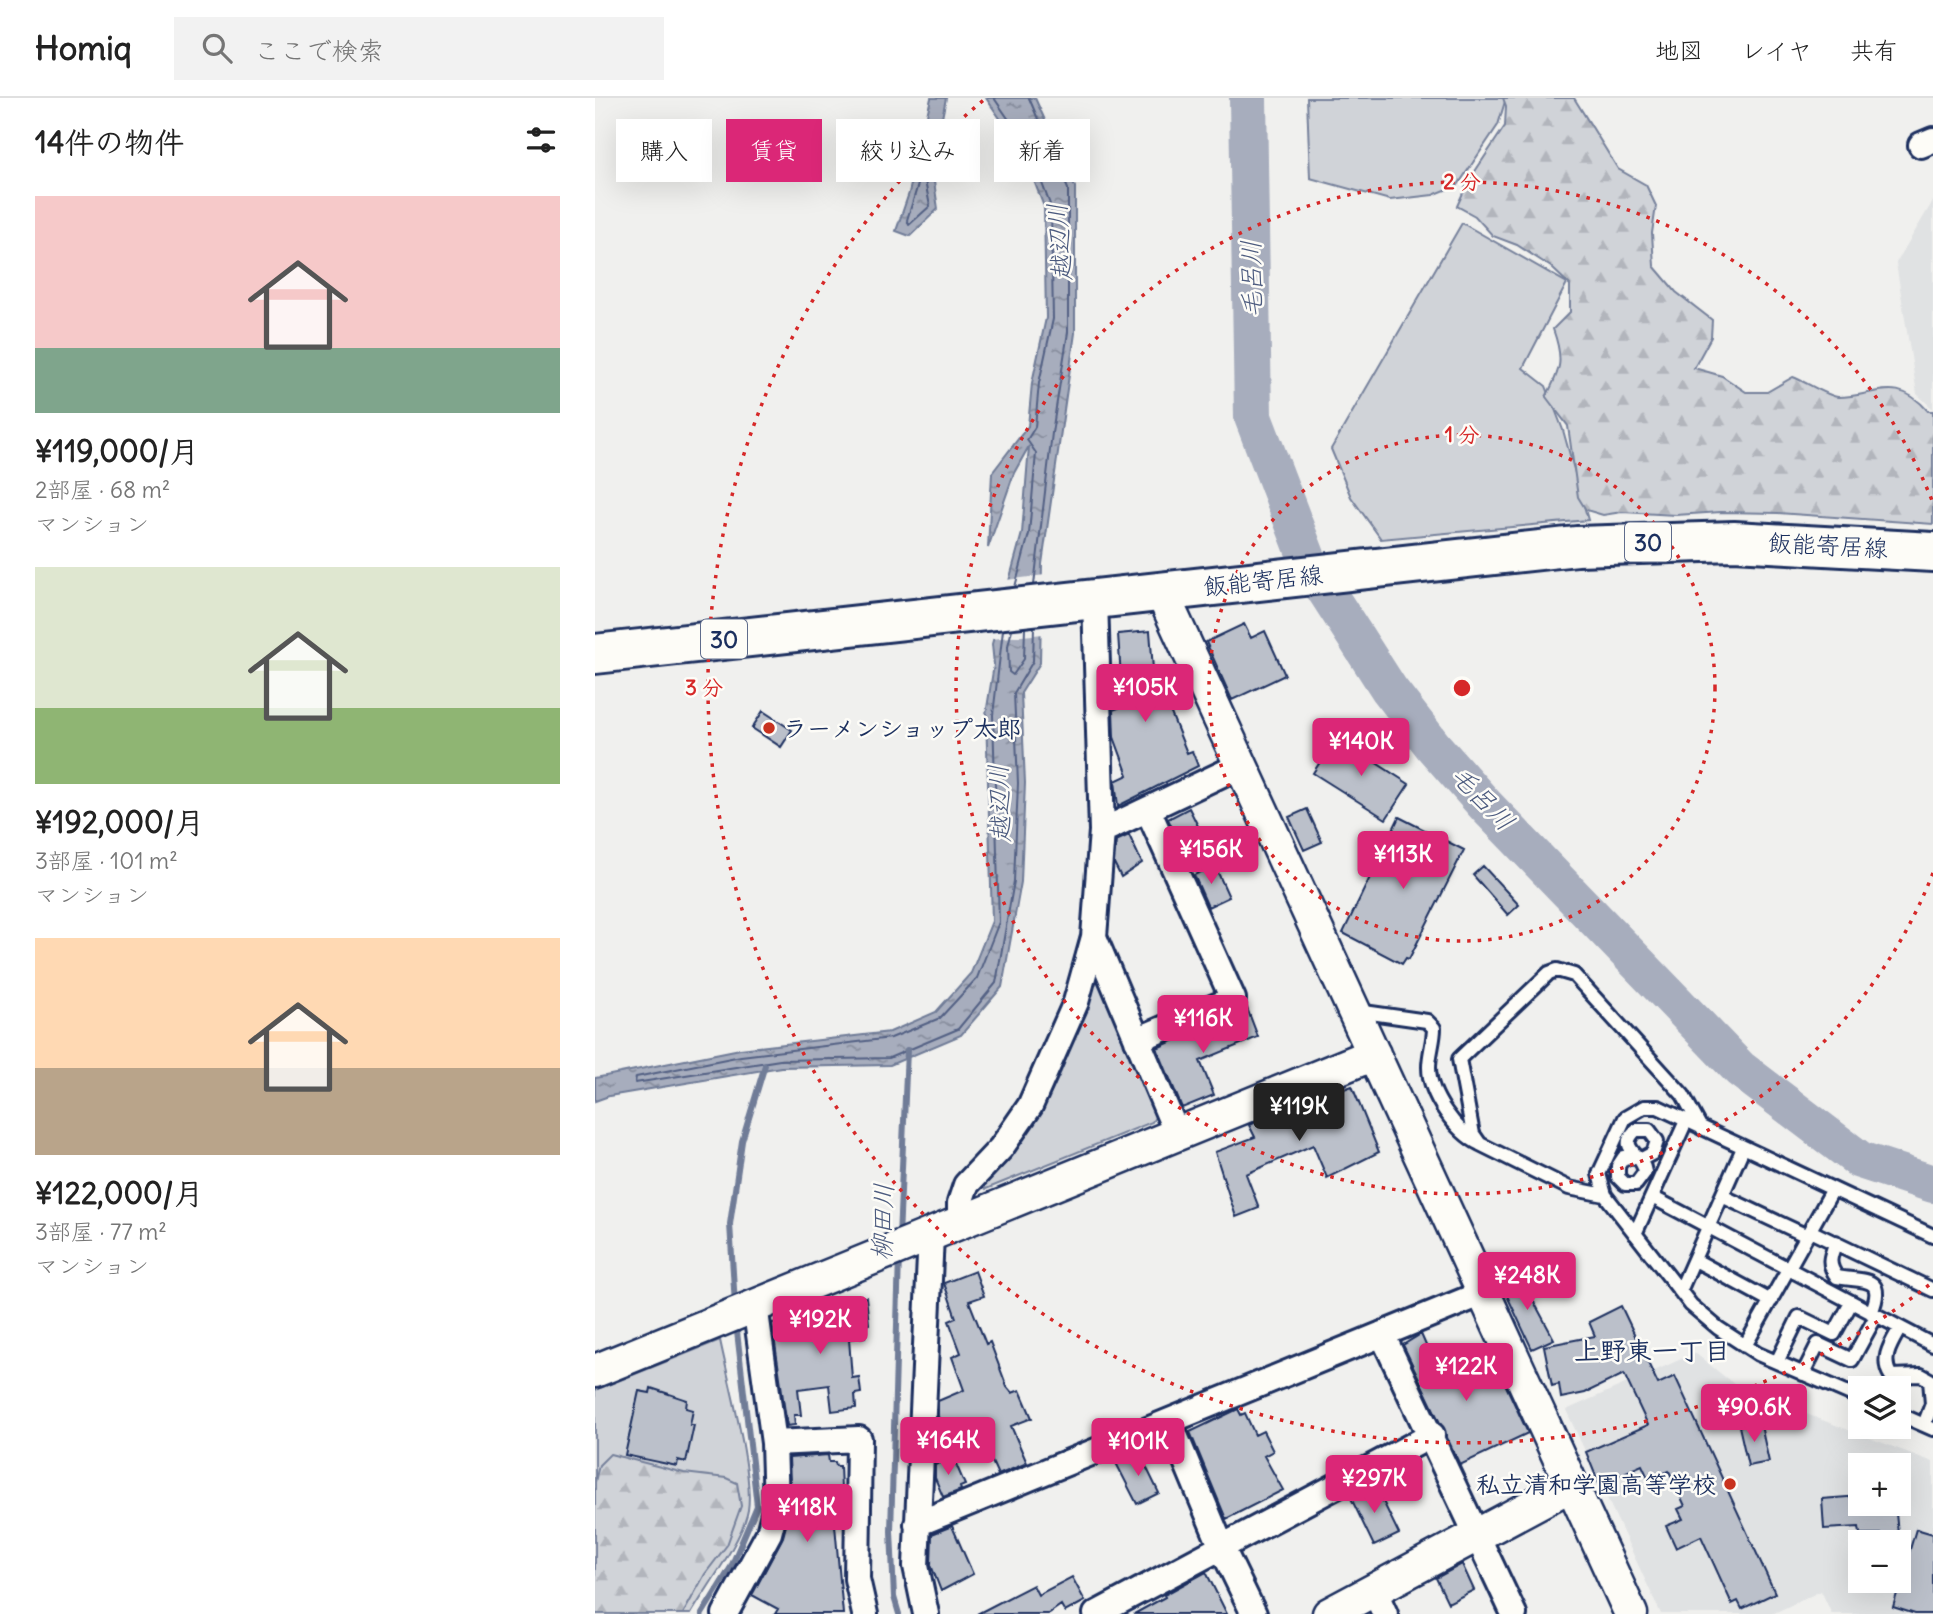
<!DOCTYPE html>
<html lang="ja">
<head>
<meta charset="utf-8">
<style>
  body { margin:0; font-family:Delius,"Klee One",sans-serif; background:#f2f2f2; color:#222; height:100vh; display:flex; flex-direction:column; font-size:26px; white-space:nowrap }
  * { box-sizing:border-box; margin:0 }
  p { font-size:23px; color:#767676 }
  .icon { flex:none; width:38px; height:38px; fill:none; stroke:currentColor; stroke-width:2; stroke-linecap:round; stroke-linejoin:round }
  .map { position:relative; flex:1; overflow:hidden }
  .drawer { display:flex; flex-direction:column; background:#fff; width:595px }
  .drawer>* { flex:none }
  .top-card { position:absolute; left:21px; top:21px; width:665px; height:63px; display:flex; gap:14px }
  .fabs { position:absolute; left:1253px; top:1278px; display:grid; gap:14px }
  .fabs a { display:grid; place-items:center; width:63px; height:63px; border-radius:0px; background:#fff; box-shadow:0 7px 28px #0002; font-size:35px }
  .price { position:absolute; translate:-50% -60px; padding:0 16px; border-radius:7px; background:#db2777; color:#fff; font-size:23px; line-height:46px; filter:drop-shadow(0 2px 4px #0008) }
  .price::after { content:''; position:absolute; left:50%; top:42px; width:21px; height:16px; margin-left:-10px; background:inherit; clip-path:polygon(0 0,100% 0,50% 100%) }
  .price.active { background:#222; color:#fff }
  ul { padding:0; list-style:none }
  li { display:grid; align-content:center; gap:14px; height:371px; padding:0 35px }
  li span { display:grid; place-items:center; height:217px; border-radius:0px; color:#555 }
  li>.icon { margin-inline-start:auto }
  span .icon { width:126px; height:126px; fill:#fffc; stroke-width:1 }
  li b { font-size:30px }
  h2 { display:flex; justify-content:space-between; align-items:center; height:84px; padding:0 35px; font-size:30px }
  .tag { padding:0 24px; border-radius:0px; background:#fff; box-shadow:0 7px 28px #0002; font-size:24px; line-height:63px }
  .tag.active { background:#db2777; color:#fff }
  header { display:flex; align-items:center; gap:42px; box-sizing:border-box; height:98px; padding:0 35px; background:#fff; border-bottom:2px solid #e0e0e0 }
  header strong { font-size:33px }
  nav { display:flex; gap:38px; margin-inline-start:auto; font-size:24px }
  .search { width:490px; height:63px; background:#f2f2f2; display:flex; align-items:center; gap:18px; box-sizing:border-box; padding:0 24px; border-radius:0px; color:#767676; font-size:26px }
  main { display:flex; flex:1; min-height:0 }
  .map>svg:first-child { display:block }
  .built { fill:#e0e2e3; fill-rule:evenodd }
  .green { fill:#d0d3d8; stroke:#76819b; stroke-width:2 }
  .forest { fill:url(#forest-firs); stroke:#76819b; stroke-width:2 }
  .water { fill:url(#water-ripples); stroke:#6f7b97; stroke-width:2 }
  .pier { fill:#f0f0ee }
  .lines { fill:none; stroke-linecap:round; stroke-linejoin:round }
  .shore { stroke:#536184; stroke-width:2 }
  .stream { stroke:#6f7b97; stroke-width:6 }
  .river { stroke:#a7adbd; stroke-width:38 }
  .building { fill:#bbc0ca; stroke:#1b2f5e; stroke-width:2 }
  .service-casing { stroke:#1b2f5e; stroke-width:18 }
  .minor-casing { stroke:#1b2f5e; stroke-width:30 }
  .tertiary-casing { stroke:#1b2f5e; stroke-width:37 }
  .primary-casing { stroke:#1b2f5e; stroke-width:44 }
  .service { stroke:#fdfcf7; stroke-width:12 }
  .minor { stroke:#fdfcf7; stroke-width:24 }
  .tertiary { stroke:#fdfcf7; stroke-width:32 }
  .primary { stroke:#fdfcf7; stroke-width:38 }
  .ring { fill:none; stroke:#d62828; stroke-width:3.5; stroke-dasharray:3.5 7 }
  .poi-dot { fill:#c8321e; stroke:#fdfcf7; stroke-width:2.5 }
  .labels { text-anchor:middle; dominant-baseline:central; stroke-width:5; stroke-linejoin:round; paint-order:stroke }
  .shield { fill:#fdfcf7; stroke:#5f6c8c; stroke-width:2 }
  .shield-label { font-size:23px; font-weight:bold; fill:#1b2f5e }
  .street-label { font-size:24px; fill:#1b2f5e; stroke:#fdfcf7 }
  .poi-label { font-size:24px; font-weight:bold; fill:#1b2f5e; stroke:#fdfcf7; text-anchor:start }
  .water-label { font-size:26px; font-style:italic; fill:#4c5b7f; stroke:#fdfcf7 }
  .neighbourhood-label { font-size:26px; font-weight:bold; fill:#1b2f5e; stroke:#fdfcf7 }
  .centre { fill:#d62828; stroke:#fdfcf7; stroke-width:3.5 }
  .ring-label { font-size:21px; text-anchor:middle; font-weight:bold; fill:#d62828; stroke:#fdfcf7; stroke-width:5; stroke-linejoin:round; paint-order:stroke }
</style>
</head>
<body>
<header>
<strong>Homiq</strong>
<div class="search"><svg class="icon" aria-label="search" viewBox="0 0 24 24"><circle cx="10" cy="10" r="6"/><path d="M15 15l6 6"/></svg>ここで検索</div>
<nav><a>地図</a><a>レイヤ</a><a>共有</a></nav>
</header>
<main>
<section class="drawer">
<h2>14件の物件<svg class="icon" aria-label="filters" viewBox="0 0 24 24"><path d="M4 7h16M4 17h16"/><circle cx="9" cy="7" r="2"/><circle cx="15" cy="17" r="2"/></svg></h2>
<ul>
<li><span style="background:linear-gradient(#f6c9c9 70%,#7fa58c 0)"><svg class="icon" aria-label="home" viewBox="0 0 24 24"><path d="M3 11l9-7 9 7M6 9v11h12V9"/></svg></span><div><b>¥119,000/月</b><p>2部屋 · 68 m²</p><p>マンション</p></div></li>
<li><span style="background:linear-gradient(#dfe7d0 65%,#8fb573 0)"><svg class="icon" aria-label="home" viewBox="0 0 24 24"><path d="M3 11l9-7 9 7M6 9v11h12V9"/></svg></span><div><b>¥192,000/月</b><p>3部屋 · 101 m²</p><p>マンション</p></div></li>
<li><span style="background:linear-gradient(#ffd9b3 60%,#b9a48a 0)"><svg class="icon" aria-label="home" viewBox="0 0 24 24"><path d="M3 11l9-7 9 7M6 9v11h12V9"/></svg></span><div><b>¥122,000/月</b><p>3部屋 · 77 m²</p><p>マンション</p></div></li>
</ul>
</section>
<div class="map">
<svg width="1338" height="1516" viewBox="0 0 1338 1516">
  <defs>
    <pattern id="forest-firs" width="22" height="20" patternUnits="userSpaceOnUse" patternTransform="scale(1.75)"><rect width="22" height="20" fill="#d0d3d8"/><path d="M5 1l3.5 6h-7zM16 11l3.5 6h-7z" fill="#b2b5bc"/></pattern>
    <pattern id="water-ripples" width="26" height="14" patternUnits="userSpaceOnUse" patternTransform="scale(1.75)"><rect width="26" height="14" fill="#a7adbd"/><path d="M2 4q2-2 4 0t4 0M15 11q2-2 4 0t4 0" fill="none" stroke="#878d9d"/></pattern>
  </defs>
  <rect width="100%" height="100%" fill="#f0f0ee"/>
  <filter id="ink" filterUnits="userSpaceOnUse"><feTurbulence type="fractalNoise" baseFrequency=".0143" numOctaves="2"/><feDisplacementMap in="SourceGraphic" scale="14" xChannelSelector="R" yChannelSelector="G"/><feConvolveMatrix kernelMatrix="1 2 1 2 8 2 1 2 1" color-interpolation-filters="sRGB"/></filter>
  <g filter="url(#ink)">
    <path class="built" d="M 1338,103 L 1338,311 L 1322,296 L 1301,165 Z
      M 1100,1255 L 1145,1291 L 1338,1364 L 1338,1516 L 1237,1516 L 1226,1493 L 1177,1516 L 1066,1516 L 971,1312 ZM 1265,1367 L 1304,1367 L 1304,1405 L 1265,1405 ZM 1265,1444 L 1304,1444 L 1304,1482 L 1265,1482 Z"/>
    <path class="green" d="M 712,0 L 911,0 L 903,27 L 863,87 L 838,97 L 795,102 L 715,80 Z
      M 867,125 L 972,185 L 928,270 L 951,288 L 968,332 L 993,422 L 786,441 L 756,399 L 736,351 Z
      M 504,877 L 562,1016 L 557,1024 L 391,1091 L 386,1086 C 403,1065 423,1044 439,1022 C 469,981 483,929 495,880 Z
      M 125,1242 C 133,1282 159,1375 153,1412 C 148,1441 111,1490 96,1516 L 0,1516 L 0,1292 Z"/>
    <path class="forest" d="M 908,0 L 979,0 L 1023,71 L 1051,87 L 1061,108 L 1057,135 L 1059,168 L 1081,194 L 1117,222 L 1116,239 L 1099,270 L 1127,278 L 1151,294 L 1172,294 L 1198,279 C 1209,283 1234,299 1243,299 C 1281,299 1301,276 1333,313 L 1338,313 L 1338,426 L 1183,415 L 1126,414 L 1081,417 L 1027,414 L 1008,417 L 991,412 L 983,399 L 973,328 L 951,299 C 966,271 969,262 958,231 L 975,214 L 975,187 L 956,169 L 922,147 L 898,138 L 880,118 L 862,108 L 873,84 L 910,28 L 911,8 Z
      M 15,1356 L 89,1375 L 131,1380 L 142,1385 L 146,1408 L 132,1447 L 110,1476 L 88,1516 L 0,1516 L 0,1384 L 4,1367 Z"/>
    <path class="water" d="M 336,0 L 351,0 L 337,70 L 343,111 L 315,138 L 301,133 L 314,95 Z
      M 391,0 L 440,0 L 480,89 L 480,235 L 447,466 L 445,565 L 426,595 L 430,685 L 426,784 L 407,889 L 366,937 L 295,967 L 186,969 L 14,998 L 0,1003 L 0,980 L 145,951 L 295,934 L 341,914 L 376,875 L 397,823 L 391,616 L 399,567 L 397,546 L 427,435 L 434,348 L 419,375 L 393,450 L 397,375 L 433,328 L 437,285 L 451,220 L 449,109 L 428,54 Z"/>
    <path class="pier" d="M 450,477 L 449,536 L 395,541 L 411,482 Z"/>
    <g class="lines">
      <path class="shore" d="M 399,0 L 434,51 L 456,109 L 458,221 L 444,285 L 440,329 L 432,342 L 441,355 L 434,436 L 420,489
        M 434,0 L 473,91 L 473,234 L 457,335 L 439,487
        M 329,78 L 335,108 L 314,127 L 312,122 L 325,80 Z
        M 417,531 L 413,548 L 414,574 L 418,577 L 429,561 L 430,530
        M 408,532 L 398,617 L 404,824 L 382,880 L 345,920 L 296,940 L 146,958 L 41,979 L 40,985 L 185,962 L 294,960 L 363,931 L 401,885 L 419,783 L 423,685 L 419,595 L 438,563 L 439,529"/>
      <path class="stream" d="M 304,1140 L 312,952
        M 140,1207 L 135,1126 L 147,1043 L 170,967
        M 107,1516 L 136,1469 L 162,1408 L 141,1225
        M 304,1516 L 299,1499 L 296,1433 L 304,1158"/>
      <path class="river" d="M 653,0 L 658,319 L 715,468 L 794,591 L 838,648 L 891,708 L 1145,971 L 1265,1062 L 1338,1086"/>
    </g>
    <path class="building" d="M 649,526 L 656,540 L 670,533 L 690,577 L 637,602 L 611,544 Z
      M 555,533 L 558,571 L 592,655 L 597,653 L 603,668 L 523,708 L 520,683 L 533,677 L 519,639 L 518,612 L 528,608 L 523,536 Z
      M 168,613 L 197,632 L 186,649 L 157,630 Z
      M 741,639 L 814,686 L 791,721 L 718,675 Z
      M 594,710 L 608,738 L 586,749 L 573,721 Z
      M 712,711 L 727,744 L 709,752 L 694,719 Z
      M 804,719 L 869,752 L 814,861 L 811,860 L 807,866 L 748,835 Z
      M 534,737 L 547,765 L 526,779 L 519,765 L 521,743 Z
      M 620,768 L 634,799 L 613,809 L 599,777 Z
      M 888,768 L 924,807 L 913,817 L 878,777 Z
      M 652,910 L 663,939 L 605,963 L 619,997 L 587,1010 L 562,950 Z
      M 757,988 L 784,1054 L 732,1080 L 718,1047 L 651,1076 L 664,1110 L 641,1119 L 620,1054 L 660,1039 L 654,1027 Z
      M 380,1173 L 389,1198 L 374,1203 L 391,1246 L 395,1244 L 412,1289 L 417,1295 L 425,1292 L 437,1320 L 416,1328 L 432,1365 L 403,1377 L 380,1326 L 356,1336 L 352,1326 L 346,1328 L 343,1318 L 343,1303 L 369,1292 L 357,1259 L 366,1255 L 354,1223 L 361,1220 L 349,1185 Z
      M 924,1176 L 959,1241 L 937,1251 L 906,1185 Z
      M 271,1199 L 274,1226 L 269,1227 L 270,1239 L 254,1241 L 257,1280 L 264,1279 L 266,1295 L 260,1296 L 261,1310 L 237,1313 L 234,1287 L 203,1291 L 206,1317 L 199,1317 L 200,1327 L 192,1328 L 177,1225 L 219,1221 L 224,1220 L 223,1216 L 251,1214 L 250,1201 Z
      M 1026,1208 L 1063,1286 L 1080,1278 L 1180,1495 L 1147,1511 L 1143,1503 L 1137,1506 L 1106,1438 L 1081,1450 L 1071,1428 L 1088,1421 L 1083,1411 L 1090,1408 L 1074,1373 L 1054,1382 L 1047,1367 L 1004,1386 L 991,1354 L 1053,1327 L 1029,1276 L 990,1295 L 966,1300 L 964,1286 L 957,1288 L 949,1248 L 1000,1238 L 994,1224 Z
      M 826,1236 L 839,1266 L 864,1254 L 865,1258 L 869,1256 L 886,1285 L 905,1275 L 933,1335 L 865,1367 L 808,1247 Z
      M 56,1290 L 92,1302 L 91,1310 L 98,1312 L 95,1327 L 99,1327 L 91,1364 L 83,1362 L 82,1368 L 30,1357 L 44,1293 L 55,1295 Z
      M 643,1311 L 646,1317 L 650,1315 L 660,1337 L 668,1333 L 678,1353 L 669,1358 L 688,1392 L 631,1421 L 595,1334 Z
      M 1165,1323 L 1174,1364 L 1153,1368 L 1144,1328 Z
      M 544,1354 L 564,1395 L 542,1406 L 521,1365 Z
      M 233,1357 L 234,1364 L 240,1364 L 241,1368 L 245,1368 L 246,1391 L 242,1391 L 246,1427 L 240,1427 L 248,1516 L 180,1516 L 183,1511 L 157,1497 L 188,1439 L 196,1408 L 194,1360 Z
      M 358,1359 L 370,1387 L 365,1389 L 366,1392 L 348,1399 L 340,1380 L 340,1367 Z
      M 779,1385 L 804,1436 L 779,1448 L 755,1398 Z
      M 1265,1398 L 1265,1405 L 1300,1405 L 1303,1436 L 1265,1436 L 1264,1429 L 1229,1431 L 1227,1401 Z
      M 357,1428 L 378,1476 L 346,1493 L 336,1467 L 337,1436 Z
      M 1321,1431 L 1338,1436 L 1338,1516 L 1320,1516 L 1298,1509 Z
      M 867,1466 L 879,1492 L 853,1505 L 841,1480 Z
      M 611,1474 L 632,1516 L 539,1516 L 570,1499 L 569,1497 Z
      M 477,1479 L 490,1503 L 470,1514 L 466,1507 L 453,1516 L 382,1516 L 438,1487 L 443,1497 Z"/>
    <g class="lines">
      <defs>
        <path id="service" d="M 762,913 L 832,923 L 839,930 C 839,943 834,956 834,969 C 834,997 861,1034 885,1046 L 878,1036 L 864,961 L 954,875 L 962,872 L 979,877 L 1088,997 L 1106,1030
          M 885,1046 L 974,1090 L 1010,1097
          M 1041,1060 L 1047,1061 L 1058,1055 L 1062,1043 L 1054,1032 L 1041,1032 C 1021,1051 1048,1055 1050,1074 L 1041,1086 L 1030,1086 L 1023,1079 L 1023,1068 L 1029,1059 L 1041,1060
          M 1127,1098 L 1212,1138
          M 1057,1099 L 1338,1247
          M 1215,1133 L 1338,1192
          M 1040,1136 L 1091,1023
          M 1241,1144 C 1235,1159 1232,1166 1242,1179 C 1269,1184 1292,1177 1276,1215
          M 1100,1162 L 1176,1203
          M 1085,1193 L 1148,1050
          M 1305,1230 C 1296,1246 1285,1261 1296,1278 L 1326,1277 L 1335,1282 L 1337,1306 L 1329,1327
          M 1150,1248 L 1238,1091
          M 1182,1264 L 1204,1219 L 1239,1236 L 1256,1205
          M 1208,1276 L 1223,1246 L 1257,1262 L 1281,1218
          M 1265,1300 L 1163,1256 L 1123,1230 L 1096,1207 L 1010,1097 L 1004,1076 L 1030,1020 L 1049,1009 L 1063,1009 L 1338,1138
          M 1304,1316 L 1338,1331"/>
        <path id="minor" d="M 1326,47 L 1338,42
          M 507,733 L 646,667
          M 499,839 L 582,1036
          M 542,942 L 638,901 L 553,712
          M 365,1126 L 365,1105 L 371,1087 L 406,1050 L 435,1008 L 481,904 L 499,839 L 507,733 L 500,501
          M 787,1236 L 919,1516
          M 575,1325 L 627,1450 L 659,1516
          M 179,1345 L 264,1341 L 262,1481 L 270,1516
          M 322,1426 L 888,1195
          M 779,1492 L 790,1516
          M 130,1516 L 174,1435 L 181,1408 L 179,1345 L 160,1207
          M 331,1516 L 321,1468 L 336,1137
          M 501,1516 L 837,1337"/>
        <path id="tertiary" d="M 566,493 L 1036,1516
          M 0,1273 L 779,956
          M 734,1516 L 976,1387"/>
        <path id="primary" d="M 0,556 L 982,448 L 1139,443 L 1338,454"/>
      </defs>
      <use href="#service" class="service-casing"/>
      <use href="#minor" class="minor-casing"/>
      <use href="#tertiary" class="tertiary-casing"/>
      <use href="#primary" class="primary-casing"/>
      <use href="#service" class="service"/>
      <use href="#minor" class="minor"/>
      <use href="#tertiary" class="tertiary"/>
      <use href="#primary" class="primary"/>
    </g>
  </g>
  <g class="ring">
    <circle cx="867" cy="590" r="253"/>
    <path d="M1338 775A506 506 0 1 1 1338 405"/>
    <path d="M1334 1187A758 758 0 0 1 390 1"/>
  </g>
  <g class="poi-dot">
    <circle cx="174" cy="630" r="7"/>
    <circle cx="1135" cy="1386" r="7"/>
  </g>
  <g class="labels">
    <g class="shield">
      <rect x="1030" y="424.5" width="46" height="39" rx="5"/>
      <rect x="106" y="521.5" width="46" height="39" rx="5"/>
    </g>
    <g class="shield-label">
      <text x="1053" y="444">30</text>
      <text x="129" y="541">30</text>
    </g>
    <g class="street-label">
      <text transform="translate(1233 447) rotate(3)">飯能寄居線</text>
      <text transform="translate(668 482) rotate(-6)">飯能寄居線</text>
    </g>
    <g class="poi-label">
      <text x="188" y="630">ラーメンショップ太郎</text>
      <text x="1121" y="1386" text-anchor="end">私立清和学園高等学校</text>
    </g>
    <g class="water-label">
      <text transform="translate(464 144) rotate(-94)">越辺川</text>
      <text transform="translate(656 181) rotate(-91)">毛呂川</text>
      <text transform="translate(888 700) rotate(46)">毛呂川</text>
      <text transform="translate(404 705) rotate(-92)">越辺川</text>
      <text transform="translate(287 1124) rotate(-88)">柳田川</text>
    </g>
    <g class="neighbourhood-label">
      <text x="1057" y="1252">上野東一丁目</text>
    </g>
  </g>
  <circle cx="867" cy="590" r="10" class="centre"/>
  <g class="ring-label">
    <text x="867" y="91">2 分</text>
    <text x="867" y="344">1 分</text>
    <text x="109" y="597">3 分</text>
  </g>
</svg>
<div class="fabs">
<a><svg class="icon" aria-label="layers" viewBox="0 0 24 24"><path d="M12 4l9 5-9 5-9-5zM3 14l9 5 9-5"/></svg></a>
<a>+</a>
<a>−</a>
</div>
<b class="price" style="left:550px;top:626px">¥105K</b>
<b class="price" style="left:766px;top:680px">¥140K</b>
<b class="price" style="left:616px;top:788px">¥156K</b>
<b class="price" style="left:808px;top:793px">¥113K</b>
<b class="price" style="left:608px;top:957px">¥116K</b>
<b class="price active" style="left:704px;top:1045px">¥119K</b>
<b class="price" style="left:932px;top:1214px">¥248K</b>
<b class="price" style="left:225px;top:1258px">¥192K</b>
<b class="price" style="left:871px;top:1305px">¥122K</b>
<b class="price" style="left:1159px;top:1346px">¥90.6K</b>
<b class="price" style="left:353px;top:1379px">¥164K</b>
<b class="price" style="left:543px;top:1380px">¥101K</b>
<b class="price" style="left:779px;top:1417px">¥297K</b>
<b class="price" style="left:212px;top:1446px">¥118K</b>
<div class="top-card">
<a class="tag">購入</a>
<a class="tag active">賃貸</a>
<a class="tag">絞り込み</a>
<a class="tag">新着</a>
</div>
</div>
</main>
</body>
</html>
